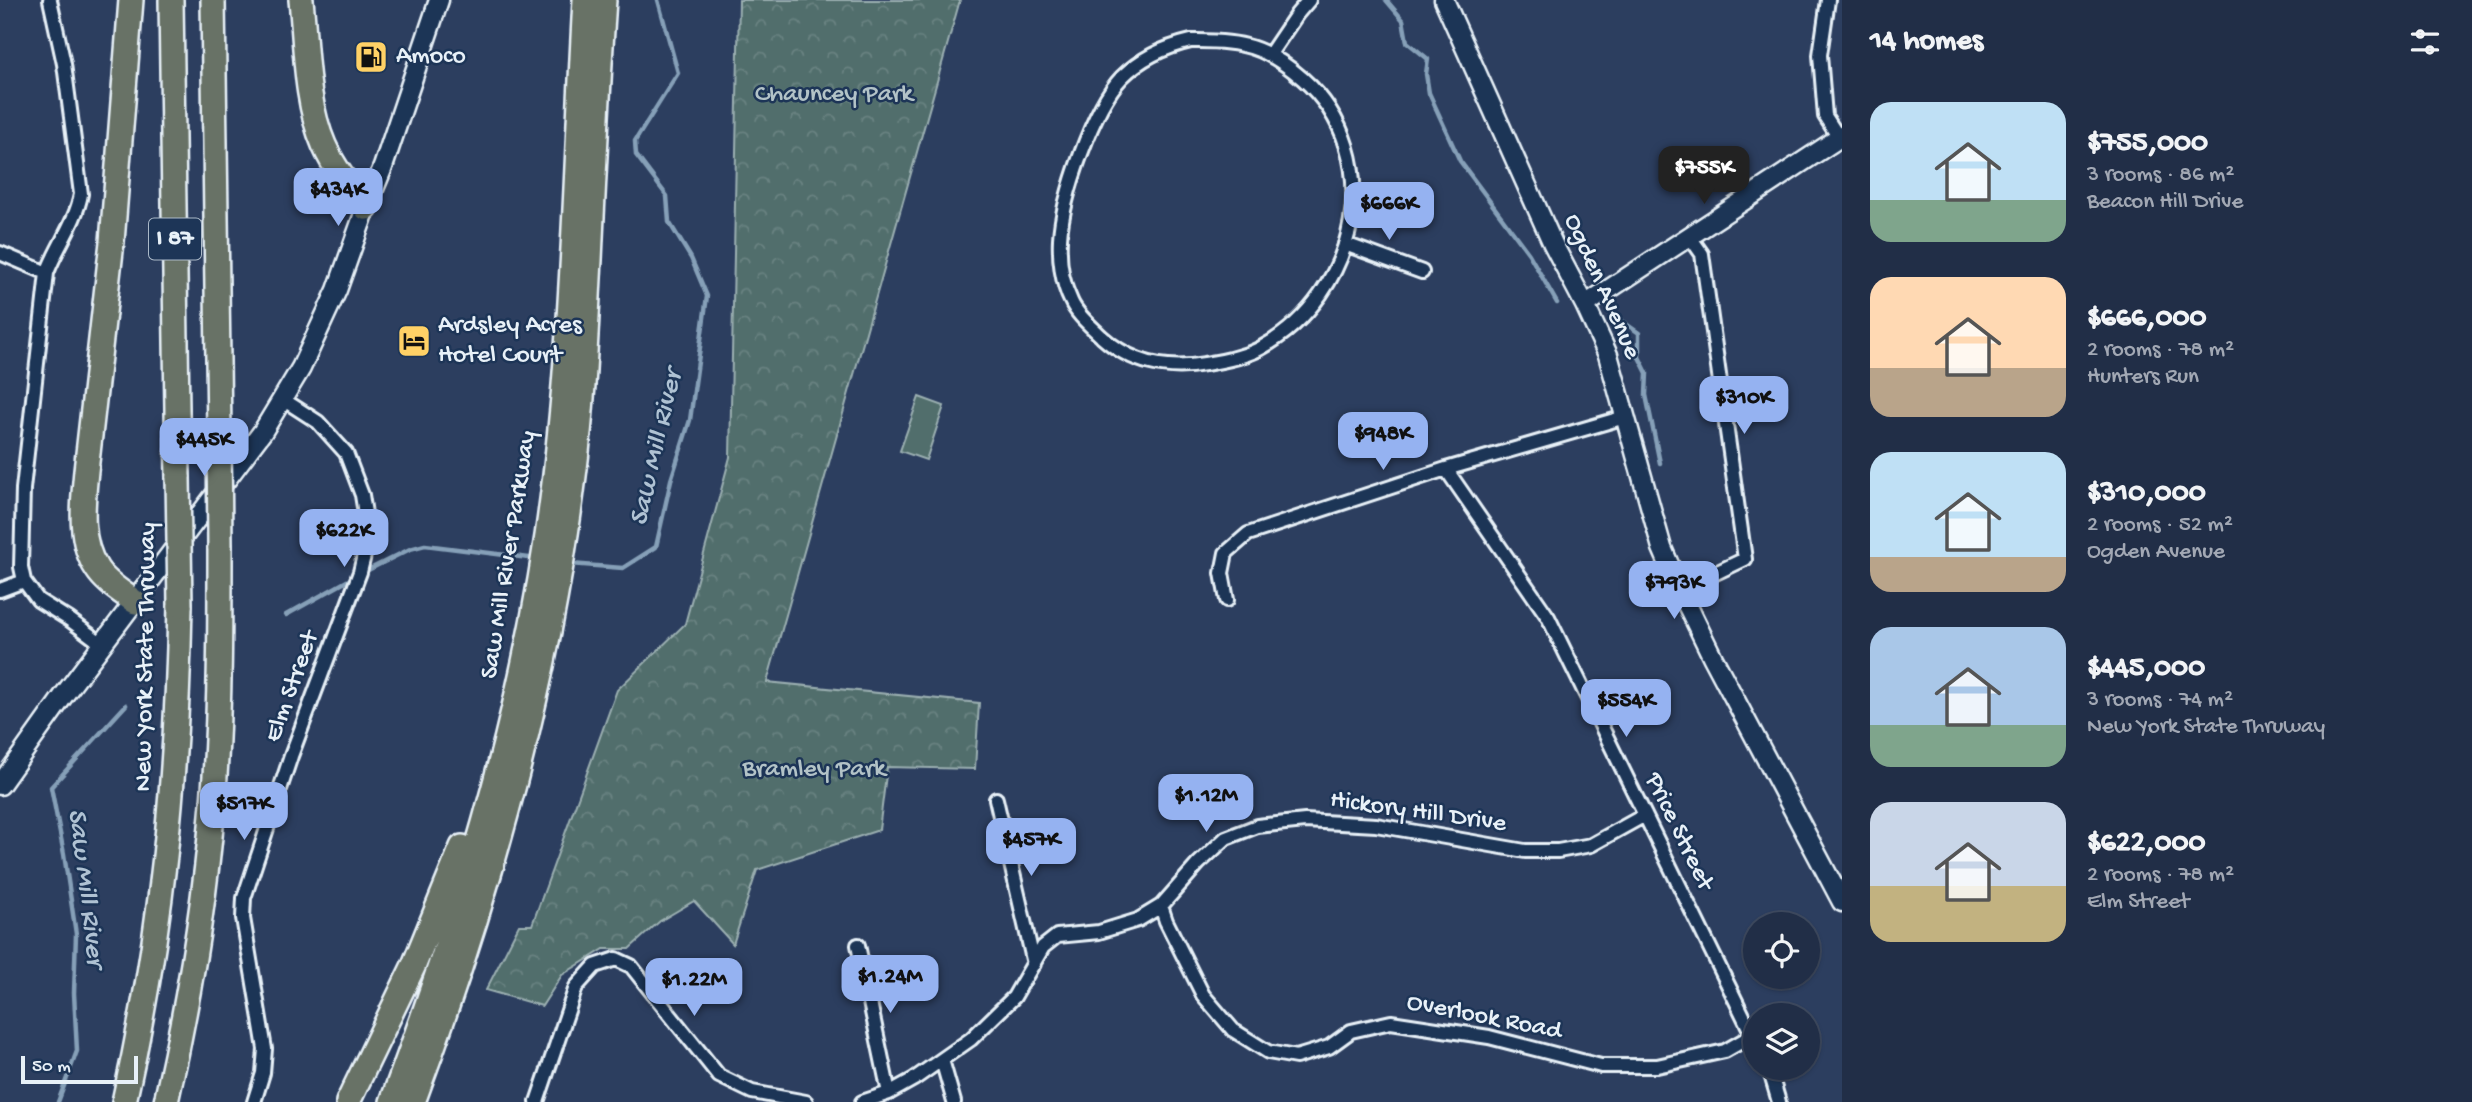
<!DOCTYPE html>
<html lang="en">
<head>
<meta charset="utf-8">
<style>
  body { margin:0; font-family:"Gochi Hand",sans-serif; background:#29364e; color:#f1f3f6; height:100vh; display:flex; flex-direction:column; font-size:26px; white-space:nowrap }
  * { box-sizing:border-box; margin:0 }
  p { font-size:23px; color:#a2a8b4 }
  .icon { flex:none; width:38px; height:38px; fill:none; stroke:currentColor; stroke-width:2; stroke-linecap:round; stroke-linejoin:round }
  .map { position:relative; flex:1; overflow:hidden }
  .sheet { display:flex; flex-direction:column; background:#212e47; width:630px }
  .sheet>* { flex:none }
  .buttons { position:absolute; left:1743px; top:912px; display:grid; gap:14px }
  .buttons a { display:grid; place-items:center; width:77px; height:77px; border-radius:50%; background:#212e47; box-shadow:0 2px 5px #0004,0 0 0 2px #3e4a60; font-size:35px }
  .scale { position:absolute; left:21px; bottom:18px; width:117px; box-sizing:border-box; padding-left:7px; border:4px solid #e8f1f8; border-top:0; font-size:19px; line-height:24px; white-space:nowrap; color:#e8f1f8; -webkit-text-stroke:5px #1d3557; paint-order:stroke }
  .price { position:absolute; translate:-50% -60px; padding:0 16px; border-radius:14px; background:#95b2f1; color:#111; font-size:23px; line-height:46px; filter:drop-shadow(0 2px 4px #0008) }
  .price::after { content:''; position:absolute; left:50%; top:42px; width:21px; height:16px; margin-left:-10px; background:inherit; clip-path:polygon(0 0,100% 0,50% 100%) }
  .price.on { background:#222; color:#fff }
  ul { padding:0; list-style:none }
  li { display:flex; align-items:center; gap:21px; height:175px; padding:0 28px }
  li span { display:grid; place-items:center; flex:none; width:196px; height:140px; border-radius:21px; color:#555 }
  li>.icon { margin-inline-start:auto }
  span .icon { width:84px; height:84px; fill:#fffc; stroke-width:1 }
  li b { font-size:30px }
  h2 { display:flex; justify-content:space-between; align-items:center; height:84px; padding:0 28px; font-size:30px }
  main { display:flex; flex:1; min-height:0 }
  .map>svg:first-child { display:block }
  .forest { fill:url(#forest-crowns); stroke:#9cb0b2; stroke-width:2 }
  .pitch { fill:#516e6c; stroke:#9cb0b2; stroke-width:2 }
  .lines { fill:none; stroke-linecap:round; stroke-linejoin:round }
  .stream { stroke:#86a0b8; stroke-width:4.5 }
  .street-casing { stroke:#e8f1f8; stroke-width:18 }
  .secondary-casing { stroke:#e8f1f8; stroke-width:23 }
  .highway-casing { stroke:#e8f1f8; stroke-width:28 }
  .street { stroke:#1d3557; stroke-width:12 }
  .secondary { stroke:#1d3557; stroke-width:18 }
  .highway { stroke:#687266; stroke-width:23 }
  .highway-bridge-casing { stroke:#e8f1f8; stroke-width:28; stroke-linecap:butt }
  .highway-bridge { stroke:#687266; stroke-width:23 }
  .labels { text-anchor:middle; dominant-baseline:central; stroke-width:5; stroke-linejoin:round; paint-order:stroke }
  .shield { fill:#1d3557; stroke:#abb9c8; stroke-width:2 }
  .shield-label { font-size:24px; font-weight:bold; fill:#e8f1f8 }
  .poi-label { font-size:26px; fill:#e8f1f8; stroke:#1d3557; text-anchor:start }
  .park-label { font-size:26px; fill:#b3c3c7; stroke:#1d3557 }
  .street-label { font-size:26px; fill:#e8f1f8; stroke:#1d3557 }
  .water-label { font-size:28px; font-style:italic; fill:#afc2d3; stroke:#1d3557 }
</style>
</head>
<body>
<main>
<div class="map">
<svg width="1842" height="1102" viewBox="0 0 1842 1102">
  <defs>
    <pattern id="forest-crowns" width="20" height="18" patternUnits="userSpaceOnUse" patternTransform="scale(1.75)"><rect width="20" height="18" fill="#516e6c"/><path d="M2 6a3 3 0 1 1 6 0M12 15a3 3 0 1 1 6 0" fill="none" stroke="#6a8382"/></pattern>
  </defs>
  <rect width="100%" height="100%" fill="#2c3e5f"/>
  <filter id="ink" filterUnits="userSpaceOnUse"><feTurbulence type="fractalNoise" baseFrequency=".0143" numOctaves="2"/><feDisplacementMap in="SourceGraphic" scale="14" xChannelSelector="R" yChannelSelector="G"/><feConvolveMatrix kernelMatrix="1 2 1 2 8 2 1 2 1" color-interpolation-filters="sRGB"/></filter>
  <g filter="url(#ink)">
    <path class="forest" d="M 739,0 L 960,0 L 767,682 L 979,703 L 975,769 L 887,767 L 879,830 L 757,870 L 733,944 L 694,901 L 660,921 L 629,949 L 604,949 L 562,975 L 542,1006 L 486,990 L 519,925 L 532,925 L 617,690 L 685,624 L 730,457 Z"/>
    <path class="pitch" d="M 919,397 L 944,406 L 926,460 L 900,451 Z"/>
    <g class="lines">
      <path class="stream" d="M 1386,0 L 1403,20 L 1407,42 L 1428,59 L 1426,74 L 1429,93 L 1460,161 L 1529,254 L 1557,303
        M 1619,319 L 1639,333 L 1639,357 L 1647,373 L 1646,395 L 1660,463
        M 570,564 L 623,568 L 656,547 L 671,480 L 690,420 L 707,296 L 691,258 L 669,222 L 667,196 L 636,155 L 635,141 L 678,73 L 658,0
        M 364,572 L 410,549 L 425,545 L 537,559
        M 286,615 L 356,576
        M 58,1102 L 77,1051 L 74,993 L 76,934 L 64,854 L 51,787 L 126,705"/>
      <defs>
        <path id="street" d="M 50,0 L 64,64 L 81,194 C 76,222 57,246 47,273 L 23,489 L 21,567 L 24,581 L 38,600 L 70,620 L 102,644
          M 1828,0 L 1820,55 L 1825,116 L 1839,138
          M 1191,41 C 1240,40 1266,46 1303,79 C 1389,155 1358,295 1261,348 C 1245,357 1224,361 1205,364 C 1167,371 1131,363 1102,337 C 1091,326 1077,315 1071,301 C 1062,283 1059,259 1060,239 C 1062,198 1093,107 1122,77 C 1141,58 1165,47 1191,41 Z
          M 1270,54 L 1297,14 L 1309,0
          M 1345,244 L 1422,272
          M 0,253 L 47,273
          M 1446,469 L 1548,617 L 1755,1040
          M 0,590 L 24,581
          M 1680,590 L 1745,559 L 1702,254 L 1690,237
          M 1227,600 L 1222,573 L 1226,553 L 1248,534 L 1446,469 L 1625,417
          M 996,799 L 1034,964
          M 1161,906 L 1166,921 L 1203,995 L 1233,1030 L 1268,1052 L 1296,1057 L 1329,1047 L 1351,1031 L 1391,1022 L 1489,1037 L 1601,1066 L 1657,1066 L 1725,1051 L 1753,1035
          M 858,945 L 889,1093
          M 942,1060 L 954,1102
          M 1769,1068 L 1779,1102
          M 254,1102 L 263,1073 L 265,1049 L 243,918 L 244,898 L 291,756 L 360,572 L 367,543 L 367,526 L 362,495 L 346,453 L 318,422 L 284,400
          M 537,1102 L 576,987 L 595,966 L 616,959 L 631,966 L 719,1076 L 752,1092 L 806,1102
          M 862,1102 L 889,1093 L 914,1079 L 971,1039 L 1014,997 L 1043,947 L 1057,936 L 1099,932 L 1138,920 L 1161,906 L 1198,864 L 1226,838 L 1257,826 L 1305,821 L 1376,825 L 1525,851 L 1558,851 L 1591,845 L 1645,815"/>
        <path id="secondary" d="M 1444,0 L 1553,244 L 1585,305 L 1608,355 L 1662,548 L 1680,590 L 1713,658 L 1842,902
          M 1585,305 L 1842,136
          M 0,785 L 64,695 L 263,431 L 301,368 L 337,290 L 366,208 L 383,167 L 439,0"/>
        <path id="highway" d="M 131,0 L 112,242 L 86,471 C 83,502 78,541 97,569 C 106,583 122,592 135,602
          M 171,0 L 178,478
          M 213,0 L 219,432
          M 301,0 C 306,47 305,101 324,145 C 334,168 350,188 366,208
          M 124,1102 C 162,934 177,777 180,605
          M 166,1102 C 190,995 208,886 215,776 C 220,700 220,623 220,547
          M 348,1102 L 414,965 L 462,847
          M 392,1102 C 460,919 518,729 547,536 C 573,359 575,178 585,0
          M 413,1102 C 489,898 549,685 575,468 C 584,399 586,329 590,260 C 594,173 598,86 604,0"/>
      </defs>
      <use href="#street" class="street-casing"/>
      <use href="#secondary" class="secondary-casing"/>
      <use href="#highway" class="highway-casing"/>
      <use href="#street" class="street"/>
      <use href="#secondary" class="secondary"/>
      <use href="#highway" class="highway"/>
      <defs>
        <path id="highway-bridge" d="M 219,432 L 220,547
          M 178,478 L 180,605"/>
      </defs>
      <use href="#highway-bridge" class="highway-bridge-casing"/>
      <use href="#highway-bridge" class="highway-bridge"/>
    </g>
  </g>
  <defs>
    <symbol id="fuel-square" viewBox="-11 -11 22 22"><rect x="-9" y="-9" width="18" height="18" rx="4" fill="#ffd166" stroke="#1d3557"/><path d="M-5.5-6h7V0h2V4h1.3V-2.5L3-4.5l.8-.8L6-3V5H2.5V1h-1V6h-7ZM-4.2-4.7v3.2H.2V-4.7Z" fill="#111"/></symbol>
    <symbol id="hotel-square" viewBox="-11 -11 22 22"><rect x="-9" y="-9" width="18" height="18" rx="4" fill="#ffd166" stroke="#1d3557"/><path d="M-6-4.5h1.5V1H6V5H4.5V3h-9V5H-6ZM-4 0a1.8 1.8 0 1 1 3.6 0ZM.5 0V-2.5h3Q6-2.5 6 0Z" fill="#111"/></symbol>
  </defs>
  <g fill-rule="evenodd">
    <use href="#fuel-square" x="352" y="38" width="38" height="38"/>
    <use href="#hotel-square" x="395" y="322" width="38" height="38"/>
  </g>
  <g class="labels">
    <rect class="shield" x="149" y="218.5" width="52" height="41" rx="5"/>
    <g class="shield-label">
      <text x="175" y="239">I 87</text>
    </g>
    <g class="poi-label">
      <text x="396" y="57">Amoco</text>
      <text x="438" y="326">Ardsley Acres<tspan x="438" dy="30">Hotel Court</tspan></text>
    </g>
    <g class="park-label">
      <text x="834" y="95">Chauncey Park</text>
      <text x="814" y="770">Bramley Park</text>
    </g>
    <g class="street-label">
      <text transform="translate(1601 287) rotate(66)">Ogden Avenue</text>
      <text transform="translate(510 555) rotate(-81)">Saw Mill River Parkway</text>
      <text transform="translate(147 657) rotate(-89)">New York State Thruway</text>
      <text transform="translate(293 687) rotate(-70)">Elm Street</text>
      <text transform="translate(1418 813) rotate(8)">Hickory Hill Drive</text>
      <text transform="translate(1678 832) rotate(64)">Price Street</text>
      <text transform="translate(1484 1018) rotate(11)">Overlook Road</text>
    </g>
    <g class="water-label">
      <text transform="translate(657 448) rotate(-77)">Saw Mill River</text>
      <text transform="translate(85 888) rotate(83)">Saw Mill River</text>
    </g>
  </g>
</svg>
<div class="buttons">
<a><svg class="icon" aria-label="locate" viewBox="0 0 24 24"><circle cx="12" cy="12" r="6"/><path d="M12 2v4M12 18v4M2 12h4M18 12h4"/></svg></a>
<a><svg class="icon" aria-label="layers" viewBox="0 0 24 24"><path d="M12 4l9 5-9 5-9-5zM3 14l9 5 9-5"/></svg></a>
</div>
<div class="scale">50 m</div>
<b class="price on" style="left:1704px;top:206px">$755K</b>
<b class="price" style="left:338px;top:228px">$434K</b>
<b class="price" style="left:1389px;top:242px">$666K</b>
<b class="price" style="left:1744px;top:436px">$310K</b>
<b class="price" style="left:1383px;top:472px">$948K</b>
<b class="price" style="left:204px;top:478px">$445K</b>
<b class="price" style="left:344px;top:569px">$622K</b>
<b class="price" style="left:1674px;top:621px">$793K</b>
<b class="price" style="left:1626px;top:739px">$554K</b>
<b class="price" style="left:1206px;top:834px">$1.12M</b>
<b class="price" style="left:244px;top:842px">$517K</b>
<b class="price" style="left:1031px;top:878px">$457K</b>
<b class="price" style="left:890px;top:1015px">$1.24M</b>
<b class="price" style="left:694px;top:1018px">$1.22M</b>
</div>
<section class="sheet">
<h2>14 homes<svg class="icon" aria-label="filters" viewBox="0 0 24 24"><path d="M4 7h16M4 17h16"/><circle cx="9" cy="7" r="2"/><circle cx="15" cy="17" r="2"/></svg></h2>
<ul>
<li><span style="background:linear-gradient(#bfe0f5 70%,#7fa58c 0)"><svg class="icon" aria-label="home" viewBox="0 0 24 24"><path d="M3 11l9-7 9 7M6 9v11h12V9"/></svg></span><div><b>$755,000</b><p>3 rooms · 86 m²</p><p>Beacon Hill Drive</p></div></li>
<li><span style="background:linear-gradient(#ffd9b3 65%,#b9a48a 0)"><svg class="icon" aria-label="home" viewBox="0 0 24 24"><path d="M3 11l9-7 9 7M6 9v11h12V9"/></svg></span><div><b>$666,000</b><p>2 rooms · 78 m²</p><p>Hunters Run</p></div></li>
<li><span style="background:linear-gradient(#bfe0f5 75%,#b9a48a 0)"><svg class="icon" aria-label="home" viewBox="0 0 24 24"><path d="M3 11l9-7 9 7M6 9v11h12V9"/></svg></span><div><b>$310,000</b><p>2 rooms · 52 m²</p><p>Ogden Avenue</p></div></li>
<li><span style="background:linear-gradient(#a9c7e8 70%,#7fa58c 0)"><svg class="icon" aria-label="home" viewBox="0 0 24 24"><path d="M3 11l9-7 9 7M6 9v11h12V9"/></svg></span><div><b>$445,000</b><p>3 rooms · 74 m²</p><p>New York State Thruway</p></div></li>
<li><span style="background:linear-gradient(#c9d6e8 60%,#c2b280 0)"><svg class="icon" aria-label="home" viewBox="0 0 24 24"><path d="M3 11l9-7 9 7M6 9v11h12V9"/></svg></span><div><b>$622,000</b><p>2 rooms · 78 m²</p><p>Elm Street</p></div></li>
</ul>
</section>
</main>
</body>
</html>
